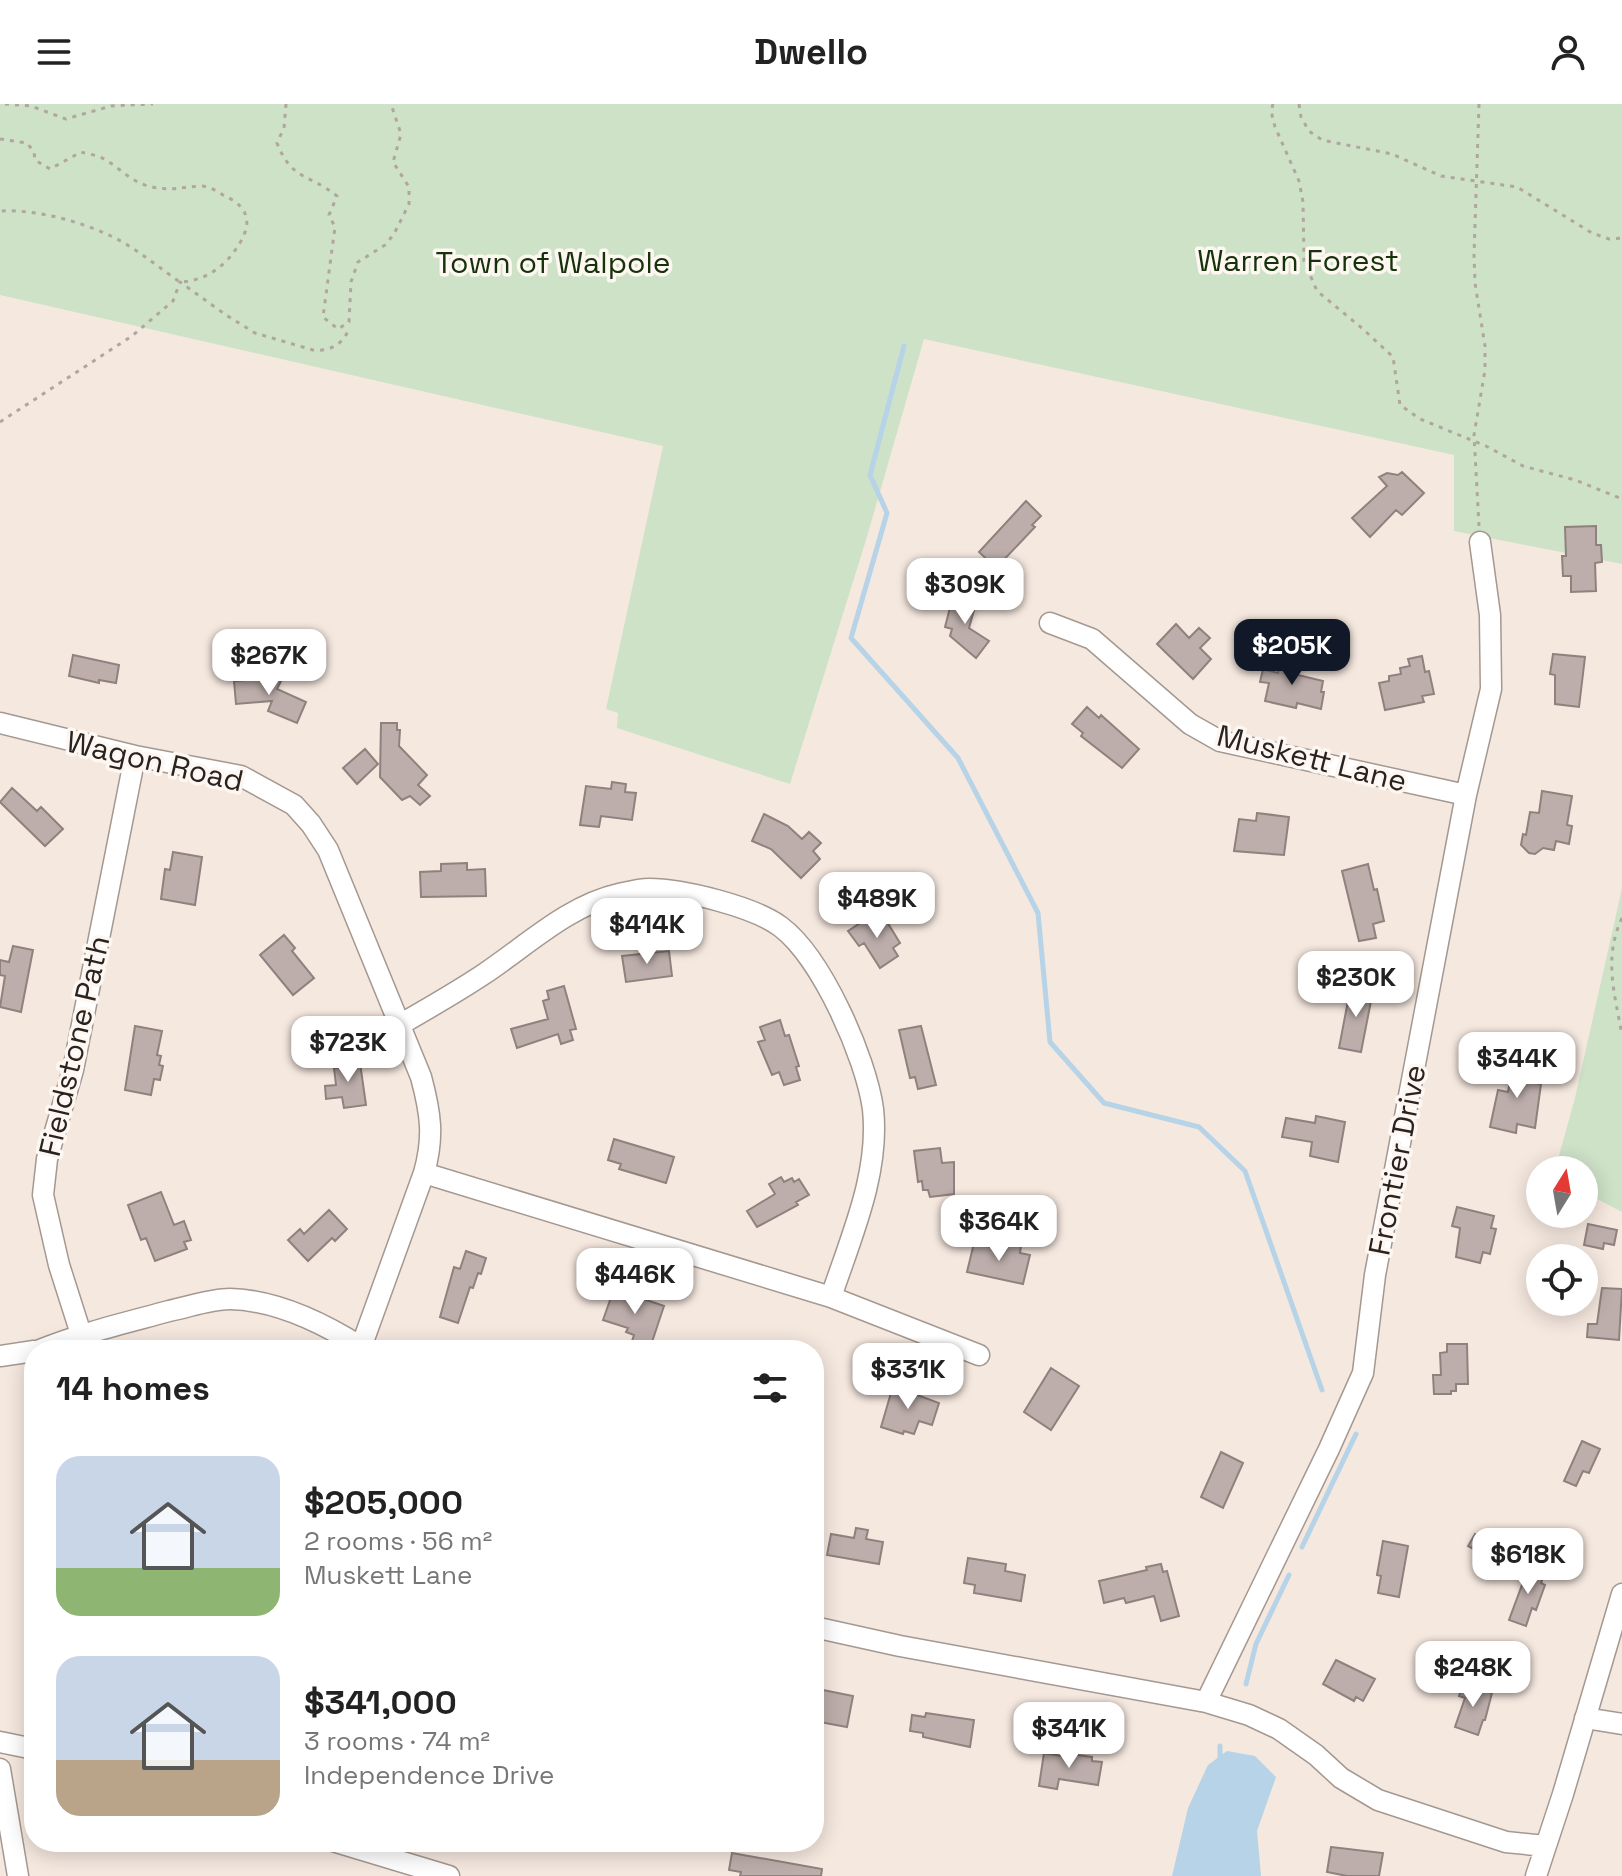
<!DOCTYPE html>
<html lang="en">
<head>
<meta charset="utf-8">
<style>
  body { margin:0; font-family:"Space Grotesk",sans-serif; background:#f2f2f2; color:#222; height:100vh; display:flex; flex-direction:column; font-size:30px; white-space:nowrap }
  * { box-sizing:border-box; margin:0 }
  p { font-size:26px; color:#767676 }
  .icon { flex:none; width:44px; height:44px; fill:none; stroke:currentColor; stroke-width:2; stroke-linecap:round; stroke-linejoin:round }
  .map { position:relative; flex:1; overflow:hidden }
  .details { position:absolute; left:24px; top:1236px; width:800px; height:512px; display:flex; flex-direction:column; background:#fff; border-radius:32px; box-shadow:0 4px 20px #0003 }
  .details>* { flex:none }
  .needle { width:52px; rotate:11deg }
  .controls { position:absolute; left:1526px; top:1052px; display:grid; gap:16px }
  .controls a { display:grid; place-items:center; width:72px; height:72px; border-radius:50%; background:#fff; box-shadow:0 4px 20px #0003; font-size:40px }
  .price { position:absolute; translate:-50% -68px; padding:0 18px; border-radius:16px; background:#fff; color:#222; font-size:26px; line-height:52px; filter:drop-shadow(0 2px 4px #0008) }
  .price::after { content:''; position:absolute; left:50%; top:48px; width:24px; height:18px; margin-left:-12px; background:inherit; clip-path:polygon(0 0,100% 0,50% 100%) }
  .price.current { background:#111827; color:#fff }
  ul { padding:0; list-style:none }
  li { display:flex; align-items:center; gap:24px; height:200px; padding:0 32px }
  li span { display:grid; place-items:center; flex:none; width:224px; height:160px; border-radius:24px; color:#555 }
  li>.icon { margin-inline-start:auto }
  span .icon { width:96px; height:96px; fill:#fffc; stroke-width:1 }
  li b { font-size:34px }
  h2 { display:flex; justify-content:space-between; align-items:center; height:96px; padding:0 32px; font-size:34px }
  header { display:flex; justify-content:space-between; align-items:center; height:104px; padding:0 32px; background:#fff; font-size:36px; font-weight:600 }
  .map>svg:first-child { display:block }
  .green { fill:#cee2c8 }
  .water { fill:#b6d3e7 }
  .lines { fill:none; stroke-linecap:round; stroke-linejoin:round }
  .stream { stroke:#b6d3e7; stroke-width:5 }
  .building { fill:#bdaeab; stroke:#8f817e; stroke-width:2 }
  .minor-casing { stroke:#a49890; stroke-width:23 }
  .path { stroke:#b0a69f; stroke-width:3; stroke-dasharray:4 6; stroke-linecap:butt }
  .minor { stroke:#fff; stroke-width:20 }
  .labels { text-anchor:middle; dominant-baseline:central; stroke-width:7; stroke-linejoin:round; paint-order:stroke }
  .park-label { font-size:30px; fill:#15320b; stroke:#fef6f1 }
  .street-label { font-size:30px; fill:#272320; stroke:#fef6f1 }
</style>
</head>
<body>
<header><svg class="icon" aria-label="menu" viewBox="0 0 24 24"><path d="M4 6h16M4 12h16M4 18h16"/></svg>Dwello<svg class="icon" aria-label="person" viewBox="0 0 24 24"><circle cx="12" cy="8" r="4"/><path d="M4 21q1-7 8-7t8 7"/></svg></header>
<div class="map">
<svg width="1622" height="1772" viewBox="0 0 1622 1772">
  <rect width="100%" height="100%" fill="#f5e8df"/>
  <path class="green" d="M 0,0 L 1622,0 L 1622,460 L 1454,427 L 1454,351 L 924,235 L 866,436 L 790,680 L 617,624 L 618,609 L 606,605 L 663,342 L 0,191 Z
    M 1622,784 L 1622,1108 L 1584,1088 L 1584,1066 L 1555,1066 L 1575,994 Z"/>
  <path class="water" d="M 1227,1647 L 1255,1652 L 1276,1673 L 1257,1727 L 1261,1772 L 1172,1772 L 1188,1704 L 1208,1661 Z"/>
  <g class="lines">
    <path class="stream" d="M 904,242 L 870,371 L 887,409 L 851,534 L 958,654 L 1038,809 L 1050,938 L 1104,999 L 1199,1023 L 1245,1067 L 1322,1286
      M 1302,1443 L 1356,1330
      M 1246,1580 L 1256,1540 L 1289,1471
      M 1220,1657 L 1220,1642"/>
  </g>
  <path class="building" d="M 1402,368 L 1424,389 L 1402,411 L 1396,406 L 1370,433 L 1352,414 L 1387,382 L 1379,373 L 1387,369 L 1398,371 Z
    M 1026,397 L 1041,412 L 1032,421 L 1035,423 L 996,464 L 979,448 Z
    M 1596,422 L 1596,441 L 1601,441 L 1602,458 L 1595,459 L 1596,487 L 1571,488 L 1571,472 L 1563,472 L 1562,452 L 1566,452 L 1565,423 Z
    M 953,492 L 976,499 L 969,524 L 989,537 L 976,554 L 950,532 L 952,525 L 945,523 Z
    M 1176,520 L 1189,534 L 1199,524 L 1210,534 L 1200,544 L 1211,555 L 1193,575 L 1157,540 Z
    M 1553,550 L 1585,553 L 1579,603 L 1555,600 L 1555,571 L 1550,570 Z
    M 73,551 L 119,561 L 116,579 L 99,576 L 99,579 L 69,572 Z
    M 1422,552 L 1425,568 L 1429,567 L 1434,590 L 1422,592 L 1424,598 L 1385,606 L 1379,579 L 1389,577 L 1389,572 L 1401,570 L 1400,564 L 1410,562 L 1408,555 Z
    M 1281,555 L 1297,558 L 1294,570 L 1323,577 L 1321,588 L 1324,588 L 1321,605 L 1297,599 L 1296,604 L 1265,597 L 1269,579 L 1260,578 L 1263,565 L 1278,569 Z
    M 273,574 L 281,577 L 277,585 L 306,598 L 297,619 L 268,607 L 272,597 L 236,600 L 234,577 Z
    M 1087,603 L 1099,614 L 1101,611 L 1139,645 L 1122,664 L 1081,632 L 1083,629 L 1072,620 Z
    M 381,619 L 397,619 L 397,626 L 400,626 L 399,642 L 427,671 L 418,681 L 430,692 L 420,701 L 410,692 L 402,696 L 380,673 Z
    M 365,645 L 378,660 L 357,680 L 343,664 Z
    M 612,678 L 626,680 L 625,688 L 636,689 L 632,716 L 601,712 L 599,723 L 580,721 L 586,682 L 611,685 Z
    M 12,684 L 37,707 L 41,703 L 63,725 L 45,742 L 0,698 Z
    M 1542,687 L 1572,692 L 1567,721 L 1572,722 L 1569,740 L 1556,737 L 1554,746 L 1543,744 L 1535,750 L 1529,749 L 1521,741 L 1523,730 L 1526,731 L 1530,708 L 1539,709 Z
    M 1257,709 L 1289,713 L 1284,751 L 1234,747 L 1239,715 L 1256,717 Z
    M 764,710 L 788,722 L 802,735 L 809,728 L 821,739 L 813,747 L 820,755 L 801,774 L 771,745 L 752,737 Z
    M 173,748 L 202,753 L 195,801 L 161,795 L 165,765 L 170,766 Z
    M 467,759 L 467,766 L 485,765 L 486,792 L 421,793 L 420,768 L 441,767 L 441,760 Z
    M 1368,760 L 1374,786 L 1377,785 L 1384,817 L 1373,820 L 1376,834 L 1359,837 L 1342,767 Z
    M 871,812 L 876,818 L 884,813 L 900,839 L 893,844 L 898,852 L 880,864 L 864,839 L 859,842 L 848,827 Z
    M 284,831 L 295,844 L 292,847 L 314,874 L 293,891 L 260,851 Z
    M 13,842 L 33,846 L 21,908 L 0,903 L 5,872 L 0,871 L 0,856 L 9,858 Z
    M 669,847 L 672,872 L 626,878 L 622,852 Z
    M 1351,881 L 1370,885 L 1368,896 L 1371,897 L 1361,948 L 1339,944 Z
    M 564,882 L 576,925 L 570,926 L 573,936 L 561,940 L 558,930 L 517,944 L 511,925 L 548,915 L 543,897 L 549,895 L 547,887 Z
    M 780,916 L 785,932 L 789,931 L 799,962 L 796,963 L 800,976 L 784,981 L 779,968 L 772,971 L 758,938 L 765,936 L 760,923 Z
    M 135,922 L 162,927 L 157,951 L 161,952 L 159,961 L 163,962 L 160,976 L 154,975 L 151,991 L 125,986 Z
    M 921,922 L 936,981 L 918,985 L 915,973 L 910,974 L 899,926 Z
    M 359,952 L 366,1001 L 344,1004 L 342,993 L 326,995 L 325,982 L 336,981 L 334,964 L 346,963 L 344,954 Z
    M 1515,952 L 1530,955 L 1529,963 L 1533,965 L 1530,978 L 1541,980 L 1535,1024 L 1517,1020 L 1516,1029 L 1490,1023 L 1498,986 L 1508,988 Z
    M 1316,1012 L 1345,1018 L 1338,1058 L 1310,1052 L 1312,1038 L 1282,1033 L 1286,1014 L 1315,1019 Z
    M 614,1035 L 674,1053 L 666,1079 L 619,1065 L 621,1060 L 608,1056 Z
    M 940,1044 L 942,1059 L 954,1058 L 954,1090 L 930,1093 L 928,1086 L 923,1086 L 922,1077 L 918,1078 L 914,1047 Z
    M 781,1073 L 784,1078 L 792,1074 L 794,1078 L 799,1075 L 809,1091 L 796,1098 L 798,1101 L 757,1123 L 747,1107 L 775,1090 L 769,1080 Z
    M 161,1088 L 174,1121 L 184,1117 L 191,1136 L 184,1138 L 187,1145 L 155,1157 L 146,1134 L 141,1136 L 128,1101 Z
    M 1457,1103 L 1494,1112 L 1491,1124 L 1496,1125 L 1490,1150 L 1483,1148 L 1480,1159 L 1456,1153 L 1460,1124 L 1452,1122 Z
    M 329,1106 L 347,1125 L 335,1137 L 332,1134 L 308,1157 L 288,1136 L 300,1125 L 304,1130 Z
    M 1588,1120 L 1617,1126 L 1614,1141 L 1604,1139 L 1603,1145 L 1584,1141 Z
    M 974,1139 L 1006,1146 L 1007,1139 L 1021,1142 L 1020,1149 L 1030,1151 L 1023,1180 L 967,1168 Z
    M 466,1147 L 486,1154 L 481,1170 L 478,1169 L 473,1184 L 470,1183 L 458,1219 L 440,1213 L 454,1163 L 460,1165 Z
    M 1602,1184 L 1622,1185 L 1619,1236 L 1587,1233 L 1588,1220 L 1597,1220 Z
    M 614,1185 L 664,1202 L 650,1244 L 632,1237 L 634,1231 L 626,1228 L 628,1224 L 603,1216 Z
    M 1447,1240 L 1467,1240 L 1468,1280 L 1456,1280 L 1456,1287 L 1451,1287 L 1451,1290 L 1434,1290 L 1433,1271 L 1441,1271 L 1440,1249 L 1447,1248 Z
    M 1051,1264 L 1079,1282 L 1051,1326 L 1024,1308 Z
    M 893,1282 L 939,1299 L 932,1321 L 919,1317 L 914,1330 L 904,1327 L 903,1330 L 881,1323 Z
    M 1582,1337 L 1600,1345 L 1589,1369 L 1583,1367 L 1576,1382 L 1564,1377 Z
    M 1221,1348 L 1243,1359 L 1223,1404 L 1201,1393 Z
    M 856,1424 L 868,1426 L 866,1435 L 883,1438 L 879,1460 L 827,1451 L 831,1430 L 854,1434 Z
    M 1475,1430 L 1486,1436 L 1479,1448 L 1468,1442 Z
    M 1383,1437 L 1408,1442 L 1399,1493 L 1378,1489 L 1381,1472 L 1377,1471 Z
    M 968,1454 L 1006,1460 L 1005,1467 L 1025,1471 L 1021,1497 L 974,1489 L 975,1481 L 964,1479 Z
    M 1161,1460 L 1163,1468 L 1167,1467 L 1179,1512 L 1161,1517 L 1154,1492 L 1126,1499 L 1124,1494 L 1104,1499 L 1099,1477 L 1147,1466 L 1146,1463 Z
    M 1529,1462 L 1545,1468 L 1541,1479 L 1545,1481 L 1536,1506 L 1532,1504 L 1526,1522 L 1509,1516 Z
    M 1336,1556 L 1375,1575 L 1363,1597 L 1356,1593 L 1354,1597 L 1323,1580 Z
    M 1463,1580 L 1492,1589 L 1485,1616 L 1483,1616 L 1478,1631 L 1455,1623 L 1465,1594 L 1459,1592 Z
    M 818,1585 L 853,1592 L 847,1623 L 814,1617 L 814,1592 L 817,1593 Z
    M 926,1609 L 974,1616 L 970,1643 L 923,1633 L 923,1629 L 910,1627 L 912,1611 L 925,1613 Z
    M 1044,1649 L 1062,1652 L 1062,1649 L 1092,1653 L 1092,1657 L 1102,1658 L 1098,1681 L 1059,1675 L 1057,1685 L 1039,1682 Z
    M 1331,1743 L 1383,1749 L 1379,1772 L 1347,1772 L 1327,1768 Z
    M 732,1749 L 822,1765 L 821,1772 L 740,1772 L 741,1768 L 729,1766 Z"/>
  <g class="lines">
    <defs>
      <path id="minor" d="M 1050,519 L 1092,535 L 1190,620 L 1220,637 L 1466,691
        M 0,619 L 135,652 L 241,672 L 294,701 L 311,720 L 328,746 L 421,973 C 431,1010 434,1033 424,1069 L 360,1246
        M 401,920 C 429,904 457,888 484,870 C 526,842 569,801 619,790 C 628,788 639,785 649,785 C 683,785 755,803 781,823 C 822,854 866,954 873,1005 C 880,1069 851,1133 831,1193
        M 424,1069 L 831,1193 L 979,1251
        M 81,1230 L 59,1161 L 43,1091 L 47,1055 L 73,966 L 135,652
        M 40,1246 C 82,1229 125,1219 169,1207 C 189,1203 210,1195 230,1195 C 276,1196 323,1219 361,1243
        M 0,1252 L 34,1247
        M 814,1523 L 900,1542 L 1206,1598 L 1249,1611 L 1279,1625 L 1316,1651 L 1341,1674 L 1378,1696 L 1506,1738 L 1545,1742
        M 1206,1598 L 1329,1345 L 1363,1269 L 1375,1171 L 1466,691 L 1491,585 L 1490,511 L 1480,438
        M 1585,1614 L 1622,1620
        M 0,1638 L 34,1645
        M 0,1665 L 18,1772
        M 336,1738 L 449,1772
        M 1536,1772 L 1563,1690 L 1622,1490"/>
    </defs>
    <use href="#minor" class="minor-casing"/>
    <path class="path" d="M 5,0 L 31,2 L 66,15 L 111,2 L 153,0
      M 286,0 L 284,24 L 277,39 C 292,77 308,69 337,92 L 329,111 L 335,123 L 323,213 L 338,225 L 349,218 L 351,178 L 358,158 L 385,141 L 394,130 L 409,100 L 409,83 L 393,58 L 401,30 L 391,0
      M 1273,0 L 1271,7 L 1275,23 L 1299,77 L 1303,98 L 1304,157 L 1317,187 L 1363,225 L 1393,253 L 1400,301 L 1420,315 L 1486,342 L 1523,362 L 1575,376 L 1622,395
      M 1299,0 L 1301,13 L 1309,27 L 1322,36 L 1392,50 L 1441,72 L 1517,83 L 1592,129 L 1609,135 L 1622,134
      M 1479,0 L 1474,151 L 1475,179 L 1485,242 L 1485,266 L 1474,331 L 1479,422
      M 0,35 L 27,39 L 34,48 L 35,56 L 50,65 L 81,48 C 88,50 97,51 104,55 C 120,64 132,79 152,83 C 169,87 184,83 201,82 C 208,82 217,87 223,91 C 254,105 252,124 233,149 C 222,165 200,178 180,178 C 158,163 136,144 111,132 C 79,117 35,105 0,107
      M 0,318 L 132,232 L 173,197 L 180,178 L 226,211 L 255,229 L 313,246 C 329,248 345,240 349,223
      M 1622,814 C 1603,854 1615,891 1622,931"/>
    <use href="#minor" class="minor"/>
  </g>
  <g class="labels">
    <g class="park-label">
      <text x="1298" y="156">Warren Forest</text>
      <text x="553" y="158">Town of Walpole</text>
    </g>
    <g class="street-label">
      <text transform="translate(1312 654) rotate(14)">Muskett Lane</text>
      <text transform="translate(155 657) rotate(13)">Wagon Road</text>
      <text transform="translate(74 942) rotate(-77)">Fieldstone Path</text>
      <text transform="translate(1397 1056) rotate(-79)">Frontier Drive</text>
    </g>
  </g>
</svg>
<div class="controls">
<a><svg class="needle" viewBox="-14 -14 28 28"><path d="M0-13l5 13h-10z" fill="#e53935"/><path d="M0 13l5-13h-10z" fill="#767676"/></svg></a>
<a><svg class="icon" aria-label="locate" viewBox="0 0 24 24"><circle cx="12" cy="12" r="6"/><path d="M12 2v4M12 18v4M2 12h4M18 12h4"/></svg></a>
</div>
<b class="price" style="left:965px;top:522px">$309K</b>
<b class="price current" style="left:1292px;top:583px">$205K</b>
<b class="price" style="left:269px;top:593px">$267K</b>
<b class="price" style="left:877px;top:836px">$489K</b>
<b class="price" style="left:647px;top:862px">$414K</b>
<b class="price" style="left:1356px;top:915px">$230K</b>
<b class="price" style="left:348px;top:980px">$723K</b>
<b class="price" style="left:1517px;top:996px">$344K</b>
<b class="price" style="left:999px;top:1159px">$364K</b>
<b class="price" style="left:635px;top:1212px">$446K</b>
<b class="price" style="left:908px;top:1307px">$331K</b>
<b class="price" style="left:1528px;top:1492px">$618K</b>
<b class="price" style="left:1473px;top:1605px">$248K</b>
<b class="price" style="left:1069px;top:1666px">$341K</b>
<section class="details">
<h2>14 homes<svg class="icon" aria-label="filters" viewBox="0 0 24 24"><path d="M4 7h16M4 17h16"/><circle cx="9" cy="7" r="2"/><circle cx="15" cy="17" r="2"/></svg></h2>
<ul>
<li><span style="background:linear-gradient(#c9d6e8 70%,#8fb573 0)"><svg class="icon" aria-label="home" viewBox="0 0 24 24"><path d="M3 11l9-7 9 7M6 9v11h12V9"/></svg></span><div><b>$205,000</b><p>2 rooms · 56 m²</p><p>Muskett Lane</p></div></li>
<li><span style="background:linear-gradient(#c9d6e8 65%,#b9a48a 0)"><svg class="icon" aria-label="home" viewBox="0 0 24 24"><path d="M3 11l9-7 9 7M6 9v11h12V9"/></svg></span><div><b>$341,000</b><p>3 rooms · 74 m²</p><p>Independence Drive</p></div></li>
</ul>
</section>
</div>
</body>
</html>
